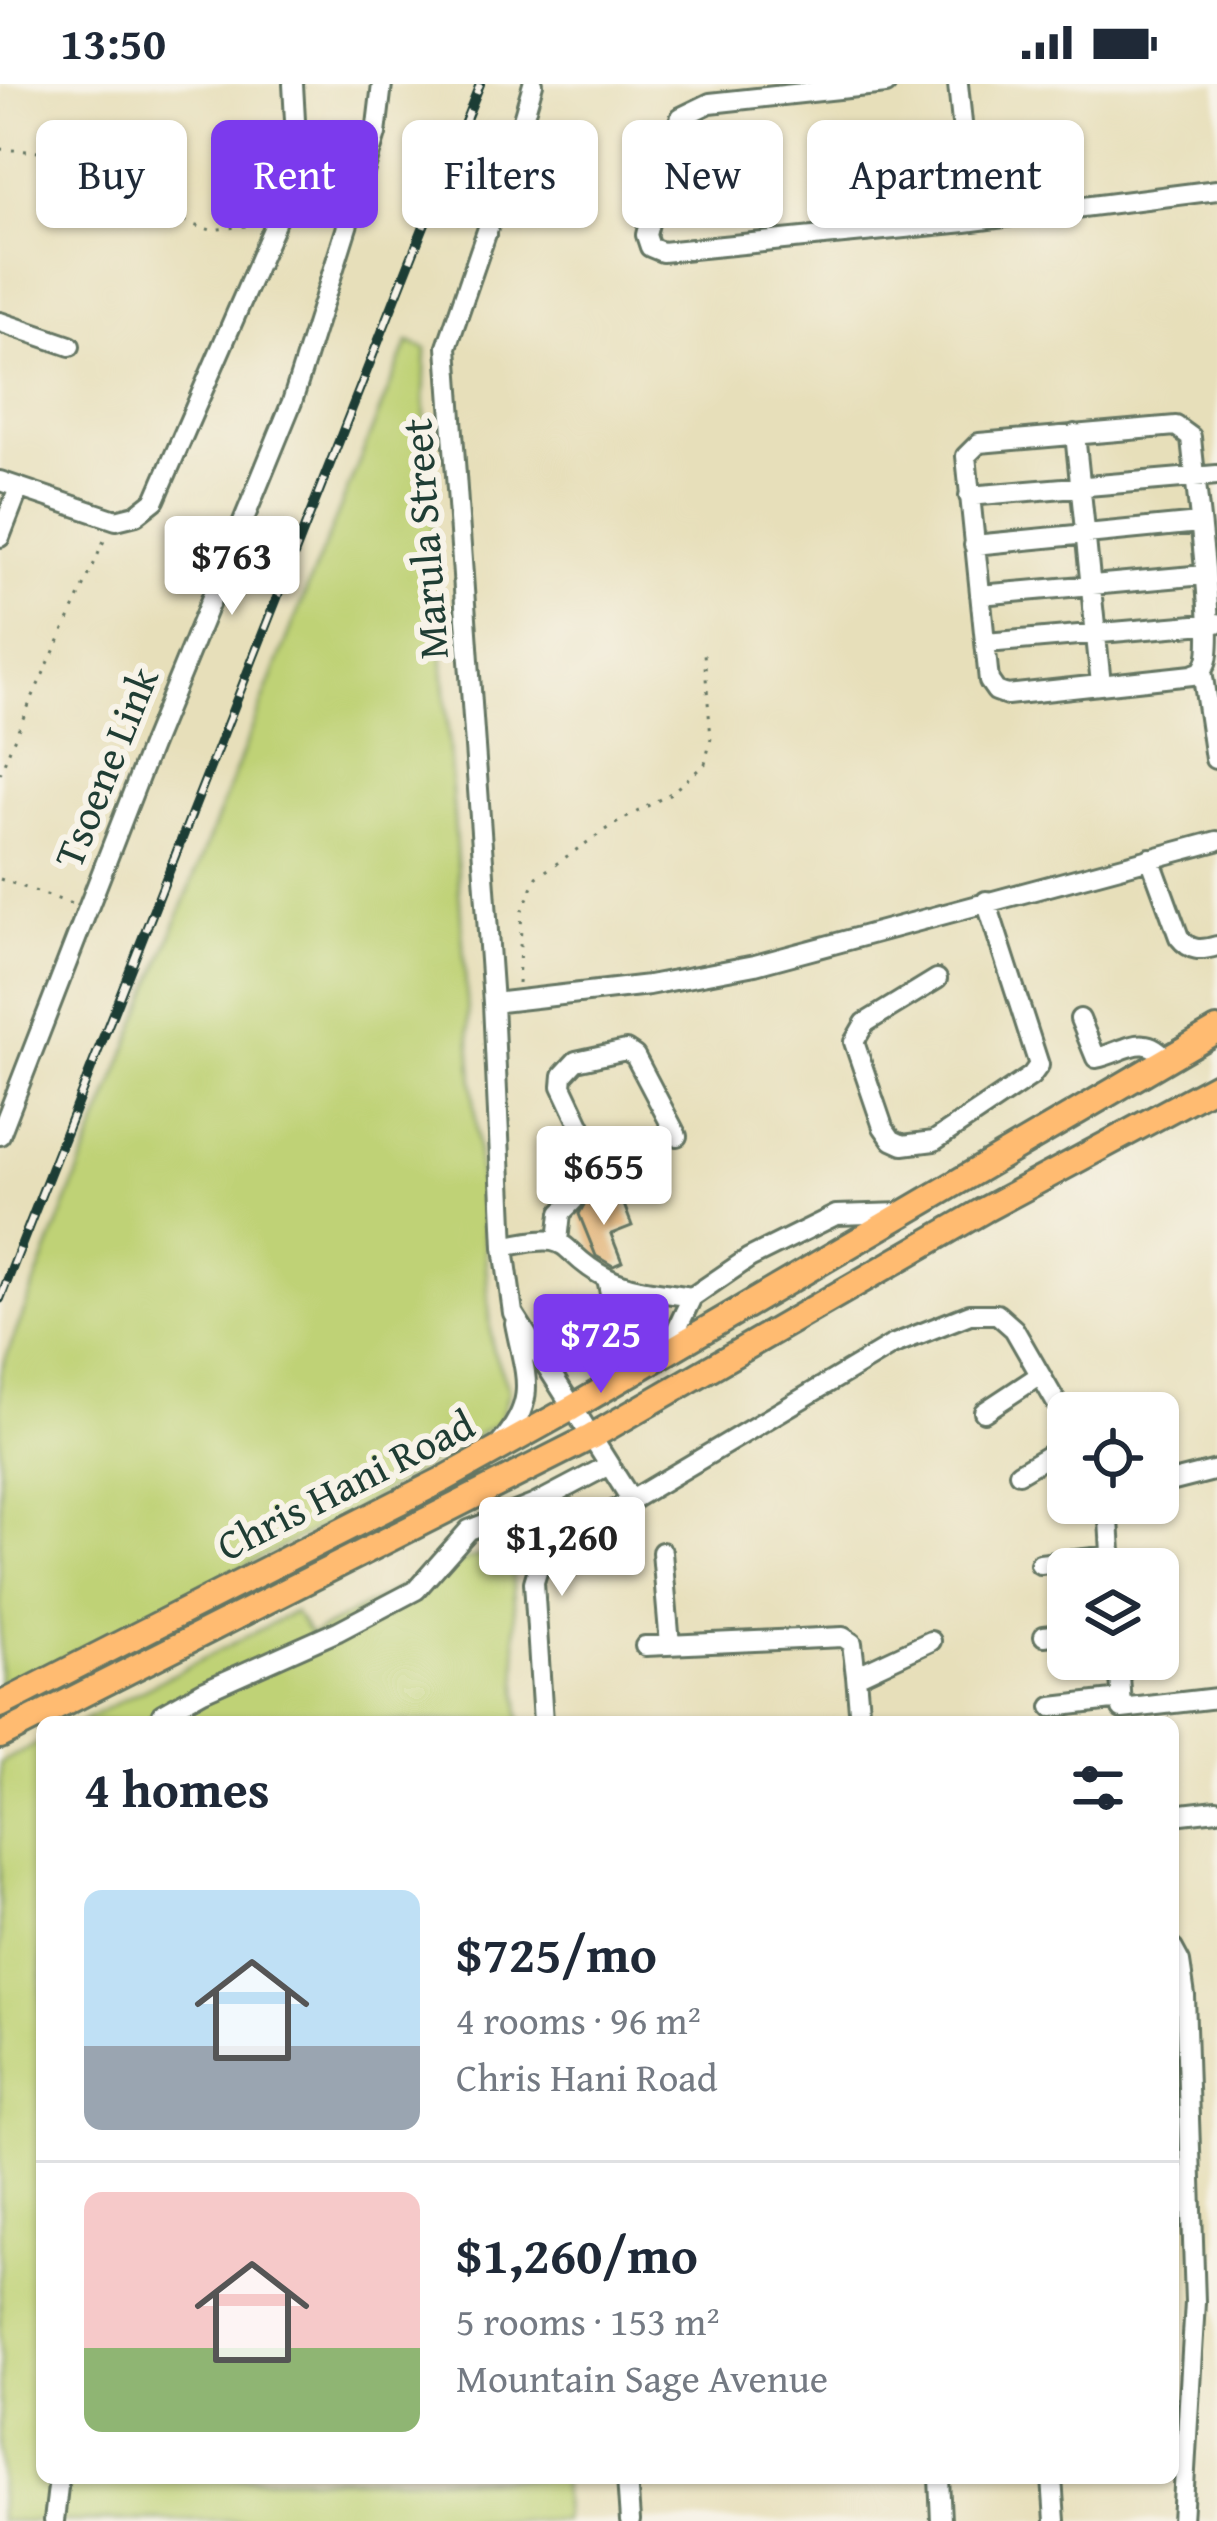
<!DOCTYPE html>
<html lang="en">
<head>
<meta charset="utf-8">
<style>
  body { margin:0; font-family:"Gentium Book Plus",serif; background:#f2f2f3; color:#1f2937; height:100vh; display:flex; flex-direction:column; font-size:45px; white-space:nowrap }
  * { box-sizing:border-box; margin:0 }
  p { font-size:39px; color:#747a83 }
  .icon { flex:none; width:66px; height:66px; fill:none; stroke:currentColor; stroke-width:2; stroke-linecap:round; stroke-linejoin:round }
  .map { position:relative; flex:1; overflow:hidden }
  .panel { position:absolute; left:36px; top:1632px; width:1143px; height:768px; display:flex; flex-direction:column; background:#fff; border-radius:18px; box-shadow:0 3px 9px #0004 }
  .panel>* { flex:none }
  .hud { position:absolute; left:36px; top:36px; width:1146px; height:108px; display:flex; gap:24px }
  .tools { position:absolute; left:1047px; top:1308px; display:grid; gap:24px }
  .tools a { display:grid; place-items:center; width:132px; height:132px; border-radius:18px; background:#fff; box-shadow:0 3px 9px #0004; font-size:60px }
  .price { position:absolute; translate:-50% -102px; padding:0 27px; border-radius:12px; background:#fff; color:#222; font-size:39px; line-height:78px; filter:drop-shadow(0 3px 6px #0008) }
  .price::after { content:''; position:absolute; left:50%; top:72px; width:36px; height:27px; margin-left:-18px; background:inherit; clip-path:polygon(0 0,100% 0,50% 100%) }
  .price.on { background:#7c3aed; color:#fff }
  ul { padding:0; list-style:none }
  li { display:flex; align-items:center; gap:36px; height:300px; padding:0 48px }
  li+li { border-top:3px solid #e0e1e3 }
  li span { display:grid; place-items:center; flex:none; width:336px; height:240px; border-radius:18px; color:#555 }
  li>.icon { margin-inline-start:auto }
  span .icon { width:144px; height:144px; fill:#fffc; stroke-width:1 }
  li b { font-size:51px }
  h2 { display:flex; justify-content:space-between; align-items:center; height:144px; padding:0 48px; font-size:51px }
  .chip { padding:0 42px; border-radius:18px; background:#fff; box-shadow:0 3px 9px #0004; font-size:42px; line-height:108px }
  .chip.on { background:#7c3aed; color:#fff }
  .status { display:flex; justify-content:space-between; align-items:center; height:84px; padding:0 60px; background:#fff; direction:ltr }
  .status svg { height:33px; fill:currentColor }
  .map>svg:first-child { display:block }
  .green { fill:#bfd276; stroke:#6f8855; stroke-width:3 }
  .building { fill:#e2b172 }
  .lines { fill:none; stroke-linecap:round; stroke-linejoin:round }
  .minor-casing { stroke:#657663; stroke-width:24 }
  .major-casing { stroke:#657663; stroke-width:30 }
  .path { stroke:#657663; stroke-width:3; stroke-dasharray:3 9; stroke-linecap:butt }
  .minor { stroke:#fff; stroke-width:18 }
  .major { stroke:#ffbb71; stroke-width:24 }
  .rail-casing { stroke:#1f3d34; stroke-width:10 }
  .rail { stroke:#f7f3e8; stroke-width:6; stroke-dasharray:18; stroke-linecap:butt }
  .labels { text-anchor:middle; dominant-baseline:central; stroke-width:12; stroke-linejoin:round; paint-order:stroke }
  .street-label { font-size:42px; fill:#1f3d34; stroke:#f7f3e8 }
</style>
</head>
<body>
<div class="status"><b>13:50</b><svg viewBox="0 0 49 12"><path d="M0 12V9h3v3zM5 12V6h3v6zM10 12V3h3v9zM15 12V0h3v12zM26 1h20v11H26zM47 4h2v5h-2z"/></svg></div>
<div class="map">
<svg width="1217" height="2437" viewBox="0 0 1217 2437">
  <rect width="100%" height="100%" fill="#f7f3e8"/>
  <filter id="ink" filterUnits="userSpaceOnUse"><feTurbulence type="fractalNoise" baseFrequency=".00833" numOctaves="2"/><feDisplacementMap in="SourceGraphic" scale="24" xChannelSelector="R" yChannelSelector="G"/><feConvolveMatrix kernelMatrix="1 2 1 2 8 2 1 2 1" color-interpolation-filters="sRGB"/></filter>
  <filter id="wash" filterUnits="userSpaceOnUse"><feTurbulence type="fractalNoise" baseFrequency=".004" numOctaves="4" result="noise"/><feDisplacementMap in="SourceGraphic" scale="48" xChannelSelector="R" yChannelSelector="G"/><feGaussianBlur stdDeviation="2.7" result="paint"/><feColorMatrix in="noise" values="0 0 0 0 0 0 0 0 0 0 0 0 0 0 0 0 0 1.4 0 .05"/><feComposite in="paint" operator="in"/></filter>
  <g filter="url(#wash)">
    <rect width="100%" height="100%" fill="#e7dfba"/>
    <path class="green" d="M 408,258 L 426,265 L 424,318 L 492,1264 L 509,1307 L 499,1338 L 350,1428 L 0,1607 L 0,1289 L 302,517 Z
      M 511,1464 L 520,1638 L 80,1638 L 294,1528 L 311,1551 C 375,1518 439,1478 511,1464 Z
      M 42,1657 L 42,2394 L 562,2394 L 564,2437 L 0,2437 L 0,1679 Z"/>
    <g id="blocks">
      <path class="building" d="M 587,1115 L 597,1115 L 601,1126 L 623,1118 L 632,1142 L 611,1150 L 622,1178 L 613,1182 L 596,1172 L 579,1130 Z"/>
    </g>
  </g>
  <g filter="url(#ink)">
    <use href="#blocks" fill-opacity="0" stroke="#657663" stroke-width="3"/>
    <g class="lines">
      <defs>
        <path id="minor" d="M 533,0 L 510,80 L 447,263 L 493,919 L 504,1163 L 513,1229 L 632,1417
          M 886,0 L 710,19 L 681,33 L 669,60 L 646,151 L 650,163 L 662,168 L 965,138 L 1217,106
          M 958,0 L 972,137
          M 0,238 L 70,262
          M 1176,342 L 1191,353 C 1194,391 1217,554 1206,579 C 1202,588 1201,587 1192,591 L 1007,611 L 996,607 L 989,597 L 966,372 L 979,359 Z
          M 1075,350 L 1101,600
          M 0,397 L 116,436 L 136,431 L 155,416 L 273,145 L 297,73 L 293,0
          M 969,412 L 1217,391
          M 0,453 L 19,404
          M 974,461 L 1199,439
          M 980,511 L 1204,491
          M 986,559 L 1217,539
          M 1202,586 L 1215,675
          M 1150,774 L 1179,853 C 1190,867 1200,867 1217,862
          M 937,895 L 865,939 L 854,958 L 883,1043 L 892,1056 L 903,1061 L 934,1057 L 1031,992 L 1039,981 L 986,817
          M 493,919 L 649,901 L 755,881 L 1217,757
          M 1080,935 L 1096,974 C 1125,968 1145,946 1167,976
          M 0,1051 L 151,662 L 292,318 L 376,50 L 382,0
          M 592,1103 L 599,1091 L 593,1068 L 562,1002 L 563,991 L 576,977 L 626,966 L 635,972 L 677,1052
          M 558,1157 L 561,1129 L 574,1116
          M 504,1163 C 579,1145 554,1167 607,1194 C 632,1207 664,1208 692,1213
          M 607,1194 L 626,1292
          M 665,1270 L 692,1213 L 749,1174 L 836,1131 L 902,1129
          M 984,1328 L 1040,1291
          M 501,1359 C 539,1314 525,1292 515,1239
          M 1019,1389 L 1068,1360
          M 1158,1401 L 1217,1386
          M 1108,1419 L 1112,1485
          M 662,1468 L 670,1561
          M 1040,1480 L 1111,1472
          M 1044,1552 L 1068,1549
          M 645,1562 L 843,1553 L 852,1559 L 856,1592
          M 1119,1575 L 1122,1624
          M 1052,1623 L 1121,1615
          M 1122,1625 L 1217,1614
          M 158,1638 L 162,1630 L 203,1607 L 338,1547 L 416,1506 L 469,1446 L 533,1421 L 609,1381
          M 543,1638 L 534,1498 L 541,1475 L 551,1464 L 892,1261 L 970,1230 L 997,1230 L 1014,1245 L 1068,1339
          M 860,1638 L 856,1592 L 931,1557
          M 1173,1731 L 1217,1726
          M 1173,1865 L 1180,1878 L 1185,1912 L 1195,2218 L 1182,2437
          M 627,2394 L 630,2437
          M 939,2394 L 941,2437
          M 1052,2394 L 1055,2437
          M 54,2437 L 59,2394"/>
        <path id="major" d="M 0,1621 L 446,1394 L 572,1324 L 1217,946
          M 0,1652 L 591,1353 L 984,1126 L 1217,1001"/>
      </defs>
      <use href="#minor" class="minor-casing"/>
      <use href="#major" class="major-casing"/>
      <path class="path" d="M 0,65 L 53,69 L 98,80 L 123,105 L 193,141 L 211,146 L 254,141
        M 0,690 C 31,609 72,534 105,454
        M 0,795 L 72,820
        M 518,899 L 522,826 L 537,793 L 608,744 L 671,709 L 705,680 L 711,654 L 704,569"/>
      <use href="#minor" class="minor"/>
      <use href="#major" class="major"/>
      <defs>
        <path id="rail" d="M 0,1215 L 480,0"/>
      </defs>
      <use href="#rail" class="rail-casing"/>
      <use href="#rail" class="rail"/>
    </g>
  </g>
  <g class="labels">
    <g class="street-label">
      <text transform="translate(424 455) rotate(-94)">Marula Street</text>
      <text transform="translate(105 683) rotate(-68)">Tsoene Link</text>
      <text transform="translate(345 1400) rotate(-27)">Chris Hani Road</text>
    </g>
  </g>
</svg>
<div class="tools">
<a><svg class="icon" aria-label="locate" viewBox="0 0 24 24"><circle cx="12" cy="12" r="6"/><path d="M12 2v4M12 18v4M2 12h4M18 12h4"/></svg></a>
<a><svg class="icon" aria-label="layers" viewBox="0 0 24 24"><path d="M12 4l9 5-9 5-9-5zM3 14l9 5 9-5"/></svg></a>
</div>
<b class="price" style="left:232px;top:534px">$763</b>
<b class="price" style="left:604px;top:1144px">$655</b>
<b class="price on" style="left:601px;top:1312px">$725</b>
<b class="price" style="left:562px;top:1515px">$1,260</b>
<div class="hud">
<a class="chip">Buy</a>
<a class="chip on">Rent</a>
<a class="chip">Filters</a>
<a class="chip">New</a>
<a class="chip">Apartment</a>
</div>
<section class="panel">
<h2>4 homes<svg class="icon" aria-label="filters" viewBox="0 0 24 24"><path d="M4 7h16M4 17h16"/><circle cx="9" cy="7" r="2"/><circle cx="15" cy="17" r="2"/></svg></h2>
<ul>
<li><span style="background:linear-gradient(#bfe0f5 65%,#9aa5b1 0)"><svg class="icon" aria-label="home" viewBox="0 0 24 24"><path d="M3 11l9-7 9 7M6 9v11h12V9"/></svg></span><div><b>$725/mo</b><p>4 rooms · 96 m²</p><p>Chris Hani Road</p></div></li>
<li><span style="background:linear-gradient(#f6c9c9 65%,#8fb573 0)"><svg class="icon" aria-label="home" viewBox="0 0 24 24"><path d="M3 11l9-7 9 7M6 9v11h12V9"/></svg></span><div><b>$1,260/mo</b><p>5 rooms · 153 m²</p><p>Mountain Sage Avenue</p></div></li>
</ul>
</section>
</div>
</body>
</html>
